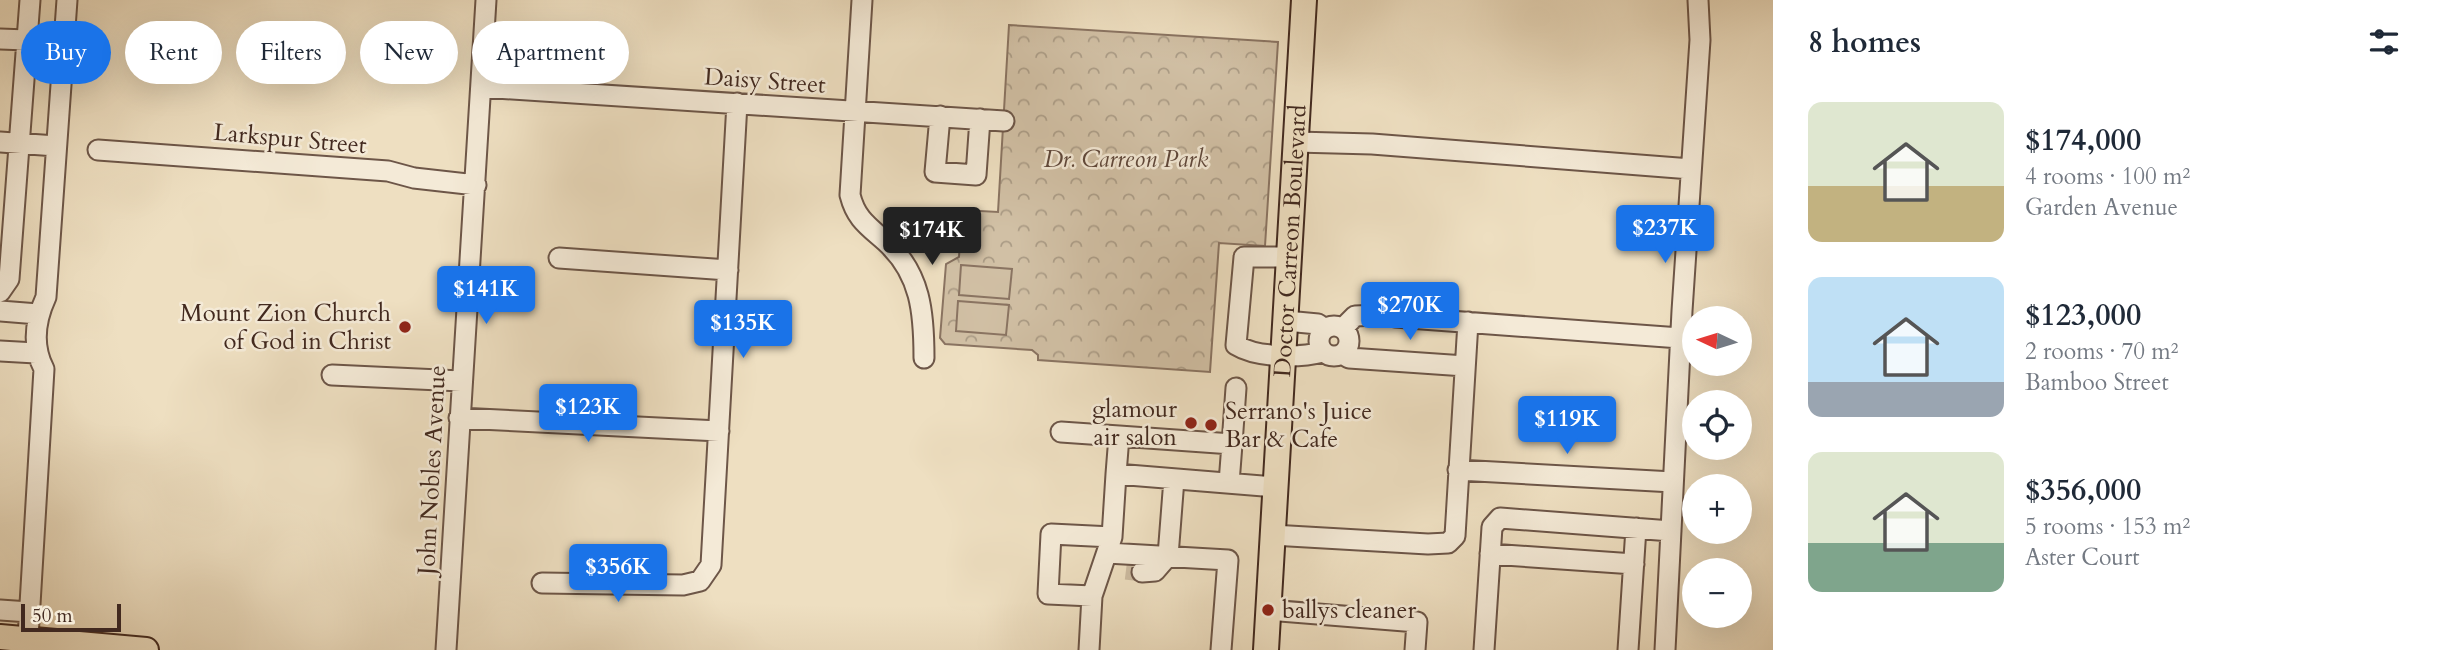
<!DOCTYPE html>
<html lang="en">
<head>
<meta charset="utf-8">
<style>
  body { margin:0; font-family:Cardo,serif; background:#f6f6f7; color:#1f2937; height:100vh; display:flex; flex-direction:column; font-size:26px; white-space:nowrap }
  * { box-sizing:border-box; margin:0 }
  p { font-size:23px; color:#747a83 }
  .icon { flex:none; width:38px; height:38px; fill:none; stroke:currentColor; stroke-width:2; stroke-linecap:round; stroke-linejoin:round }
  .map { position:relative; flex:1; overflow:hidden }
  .sheet { display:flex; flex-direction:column; background:#fff; width:665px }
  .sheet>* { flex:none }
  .guide { position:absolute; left:21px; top:21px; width:665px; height:63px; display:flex; gap:14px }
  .needle { width:46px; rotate:274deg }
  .tools { position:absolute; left:1682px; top:306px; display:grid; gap:14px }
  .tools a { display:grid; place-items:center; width:70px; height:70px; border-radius:50%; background:#fff; box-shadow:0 7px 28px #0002; font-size:35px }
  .scale { position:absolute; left:21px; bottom:18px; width:100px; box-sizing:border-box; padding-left:7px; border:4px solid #42291f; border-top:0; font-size:19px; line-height:24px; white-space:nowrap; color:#42291f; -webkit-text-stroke:5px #f4ead7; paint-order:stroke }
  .price { position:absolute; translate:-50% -60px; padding:0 16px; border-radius:7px; background:#1a73e8; color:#fff; font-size:23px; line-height:46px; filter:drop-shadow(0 2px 4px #0008) }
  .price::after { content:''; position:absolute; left:50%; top:42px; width:21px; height:16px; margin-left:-10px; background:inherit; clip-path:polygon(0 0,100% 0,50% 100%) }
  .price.on { background:#222; color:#fff }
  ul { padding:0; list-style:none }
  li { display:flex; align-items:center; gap:21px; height:175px; padding:0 35px }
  li span { display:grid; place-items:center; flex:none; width:196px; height:140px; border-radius:14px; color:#555 }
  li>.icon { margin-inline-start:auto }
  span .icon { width:84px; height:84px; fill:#fffc; stroke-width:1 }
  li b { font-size:30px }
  h2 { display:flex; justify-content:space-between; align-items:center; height:84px; padding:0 35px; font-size:30px }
  .pill { padding:0 24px; border-radius:32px; background:#fff; box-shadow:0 7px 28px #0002; font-size:24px; line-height:63px }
  .pill.on { background:#1a73e8; color:#fff }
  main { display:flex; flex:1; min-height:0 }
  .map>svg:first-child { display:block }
  .forest { fill:url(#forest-crowns); stroke:#8a7462; stroke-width:2 }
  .pitch { fill:#d1c0a5; stroke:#8a7462; stroke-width:2 }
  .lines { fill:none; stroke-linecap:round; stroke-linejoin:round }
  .minor-tunnel { stroke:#ccbba1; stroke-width:19; stroke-dasharray:19 10; stroke-linecap:butt }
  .minor-casing { stroke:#6d5648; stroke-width:23 }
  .major-casing { stroke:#42291f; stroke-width:28 }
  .minor { stroke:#f4ead7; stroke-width:19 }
  .major { stroke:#eedfc1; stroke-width:24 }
  .poi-dot { fill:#8f2418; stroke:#f4ead7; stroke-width:2.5 }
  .labels { text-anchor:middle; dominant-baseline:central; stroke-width:5; stroke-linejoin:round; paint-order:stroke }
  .street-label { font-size:24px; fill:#42291f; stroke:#f4ead7 }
  .park-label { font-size:24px; font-style:italic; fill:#5f473a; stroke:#f4ead7 }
  .poi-label { font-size:24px; fill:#42291f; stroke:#f4ead7; text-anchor:end }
</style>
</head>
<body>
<main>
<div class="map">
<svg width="1773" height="650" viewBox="0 0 1773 650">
  <defs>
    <pattern id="forest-crowns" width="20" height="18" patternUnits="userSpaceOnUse" patternTransform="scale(1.75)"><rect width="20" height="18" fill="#d1c0a5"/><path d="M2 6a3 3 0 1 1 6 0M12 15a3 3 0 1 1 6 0" fill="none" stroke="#ab9c86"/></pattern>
  </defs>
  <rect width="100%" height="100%" fill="#eedfc1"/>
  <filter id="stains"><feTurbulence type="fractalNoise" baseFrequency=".00286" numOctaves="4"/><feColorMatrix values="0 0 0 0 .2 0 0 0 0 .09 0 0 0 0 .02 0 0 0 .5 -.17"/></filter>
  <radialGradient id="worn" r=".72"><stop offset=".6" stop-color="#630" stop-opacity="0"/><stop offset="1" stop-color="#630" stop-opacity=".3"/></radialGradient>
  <path class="forest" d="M 1009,25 L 1278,42 L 1265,246 L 1219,243 L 1210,372 L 1038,360 L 1038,355 L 1032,350 L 945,344 L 940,338 L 946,264 L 959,257 L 962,210 L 998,212 Z"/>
  <path class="pitch" d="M 961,265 L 1012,269 L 1009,299 L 959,295 Z
    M 958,301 L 1009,305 L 1006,335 L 956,331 Z"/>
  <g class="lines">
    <path class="minor-tunnel" d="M 1126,570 L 1142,572"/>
    <defs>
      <path id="minor" d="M 862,0 L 850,195 C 856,219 868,226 886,242 C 921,274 924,313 924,358
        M 0,39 L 27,40
        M 481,87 L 1004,121
        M 940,116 L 935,172 L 976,175 L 980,119
        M 0,142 L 56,146
        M 1296,142 L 1372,144 L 1691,169
        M 98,150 L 388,171 L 414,178 L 476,185
        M 1290,257 L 1244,257 L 1236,345 C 1257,358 1299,358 1323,352
        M 559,258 L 728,270
        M 0,292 L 9,279 L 30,0
        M 0,311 L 38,314
        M 1395,317 L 1680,338
        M 1286,321 L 1318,324 L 1325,329
        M1319 341a15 15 0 1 1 30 0a15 15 0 1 1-30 0Z
        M 1343,328 L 1355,316 L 1378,315
        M 0,351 L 36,353
        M 1342,354 L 1349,358 L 1465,366
        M 332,375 L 461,381
        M 459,418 L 719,431
        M 1061,432 L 1119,436 L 1116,474
        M 1119,436 L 1232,444 L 1236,388
        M 1458,470 L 1673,482
        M 1229,483 L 1232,444
        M 1272,535 L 1428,544 L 1448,543 L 1455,536 L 1468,322
        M 1107,553 L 1228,560 L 1221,650
        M 1490,554 L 1634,564
        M 1142,572 L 1155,571 L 1168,556 L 1174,479
        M 542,583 L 683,585 L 700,581 L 711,565 L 737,103
        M 1092,596 L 1048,594 L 1051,534 L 1112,537
        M 0,610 L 29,612
        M 1268,610 L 1417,622 L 1415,650
        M 28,638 L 44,369 C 32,346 35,321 46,297 L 67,0
        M 446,650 L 486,0
        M 1089,650 L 1092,596 L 1112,537 L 1116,474 L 1275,487
        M 1484,650 L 1492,527 L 1500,518 L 1671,531
        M 1628,650 L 1636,528
        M 1665,650 L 1682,311 L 1700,40 L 1698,0"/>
      <g id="major">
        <path d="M 0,637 L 146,650"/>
        <path id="s1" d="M 1266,650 L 1304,0"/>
      </g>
    </defs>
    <use href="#minor" class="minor-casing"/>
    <use href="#major" class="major-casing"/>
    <use href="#minor" class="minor"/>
    <use href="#major" class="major"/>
  </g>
  <g class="poi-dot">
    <circle cx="405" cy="327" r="7"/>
    <circle cx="1191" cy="423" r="7"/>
    <circle cx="1211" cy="425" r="7"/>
    <circle cx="1268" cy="610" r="7"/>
  </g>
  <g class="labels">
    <g class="street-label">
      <text transform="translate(765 81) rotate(4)">Daisy Street</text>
      <text transform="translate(290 139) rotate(5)">Larkspur Street</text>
      <text stroke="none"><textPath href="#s1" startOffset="410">Doctor Carreon Boulevard</textPath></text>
      <text transform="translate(432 470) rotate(-87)">John Nobles Avenue</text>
    </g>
    <g class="park-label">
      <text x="1126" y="159">Dr. Carreon Park</text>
    </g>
    <g class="poi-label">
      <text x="391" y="313">Mount Zion Church<tspan x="391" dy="28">of God in Christ</tspan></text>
      <text x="1177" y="409">glamour<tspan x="1177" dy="28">air salon</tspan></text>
      <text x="1225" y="411" text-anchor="start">Serrano's Juice<tspan x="1225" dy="28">Bar &amp; Cafe</tspan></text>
      <text x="1282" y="610" text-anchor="start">ballys cleaner</text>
    </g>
  </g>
  <rect width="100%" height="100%" filter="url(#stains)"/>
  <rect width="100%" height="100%" fill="url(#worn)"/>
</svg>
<div class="tools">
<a><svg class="needle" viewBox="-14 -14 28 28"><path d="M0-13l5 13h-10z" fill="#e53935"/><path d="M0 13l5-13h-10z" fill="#747a83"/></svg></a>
<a><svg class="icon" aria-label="locate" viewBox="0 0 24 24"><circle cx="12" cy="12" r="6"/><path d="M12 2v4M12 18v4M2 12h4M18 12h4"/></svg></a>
<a>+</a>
<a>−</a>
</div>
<div class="scale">50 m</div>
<b class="price" style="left:1665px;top:265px">$237K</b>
<b class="price on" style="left:932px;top:267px">$174K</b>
<b class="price" style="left:486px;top:326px">$141K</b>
<b class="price" style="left:1410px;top:342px">$270K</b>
<b class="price" style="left:743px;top:360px">$135K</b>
<b class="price" style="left:588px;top:444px">$123K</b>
<b class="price" style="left:1567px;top:456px">$119K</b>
<b class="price" style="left:618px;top:604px">$356K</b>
<div class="guide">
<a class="pill on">Buy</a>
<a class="pill">Rent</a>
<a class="pill">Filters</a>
<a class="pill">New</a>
<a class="pill">Apartment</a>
</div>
</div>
<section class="sheet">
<h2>8 homes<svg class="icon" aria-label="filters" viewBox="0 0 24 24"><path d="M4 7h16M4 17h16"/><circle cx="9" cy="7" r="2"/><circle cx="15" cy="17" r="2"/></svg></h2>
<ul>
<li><span style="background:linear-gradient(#dfe7d0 60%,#c2b280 0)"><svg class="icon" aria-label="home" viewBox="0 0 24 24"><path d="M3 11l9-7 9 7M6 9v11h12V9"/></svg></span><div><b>$174,000</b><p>4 rooms · 100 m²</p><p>Garden Avenue</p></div></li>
<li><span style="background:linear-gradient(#bfe0f5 75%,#9aa5b1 0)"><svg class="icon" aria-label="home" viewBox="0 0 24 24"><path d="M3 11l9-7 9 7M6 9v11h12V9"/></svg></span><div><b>$123,000</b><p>2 rooms · 70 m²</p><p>Bamboo Street</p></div></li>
<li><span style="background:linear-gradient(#dfe7d0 65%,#7fa58c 0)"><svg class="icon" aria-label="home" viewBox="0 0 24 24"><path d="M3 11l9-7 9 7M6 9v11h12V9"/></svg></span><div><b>$356,000</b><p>5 rooms · 153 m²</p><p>Aster Court</p></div></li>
</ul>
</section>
</main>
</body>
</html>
